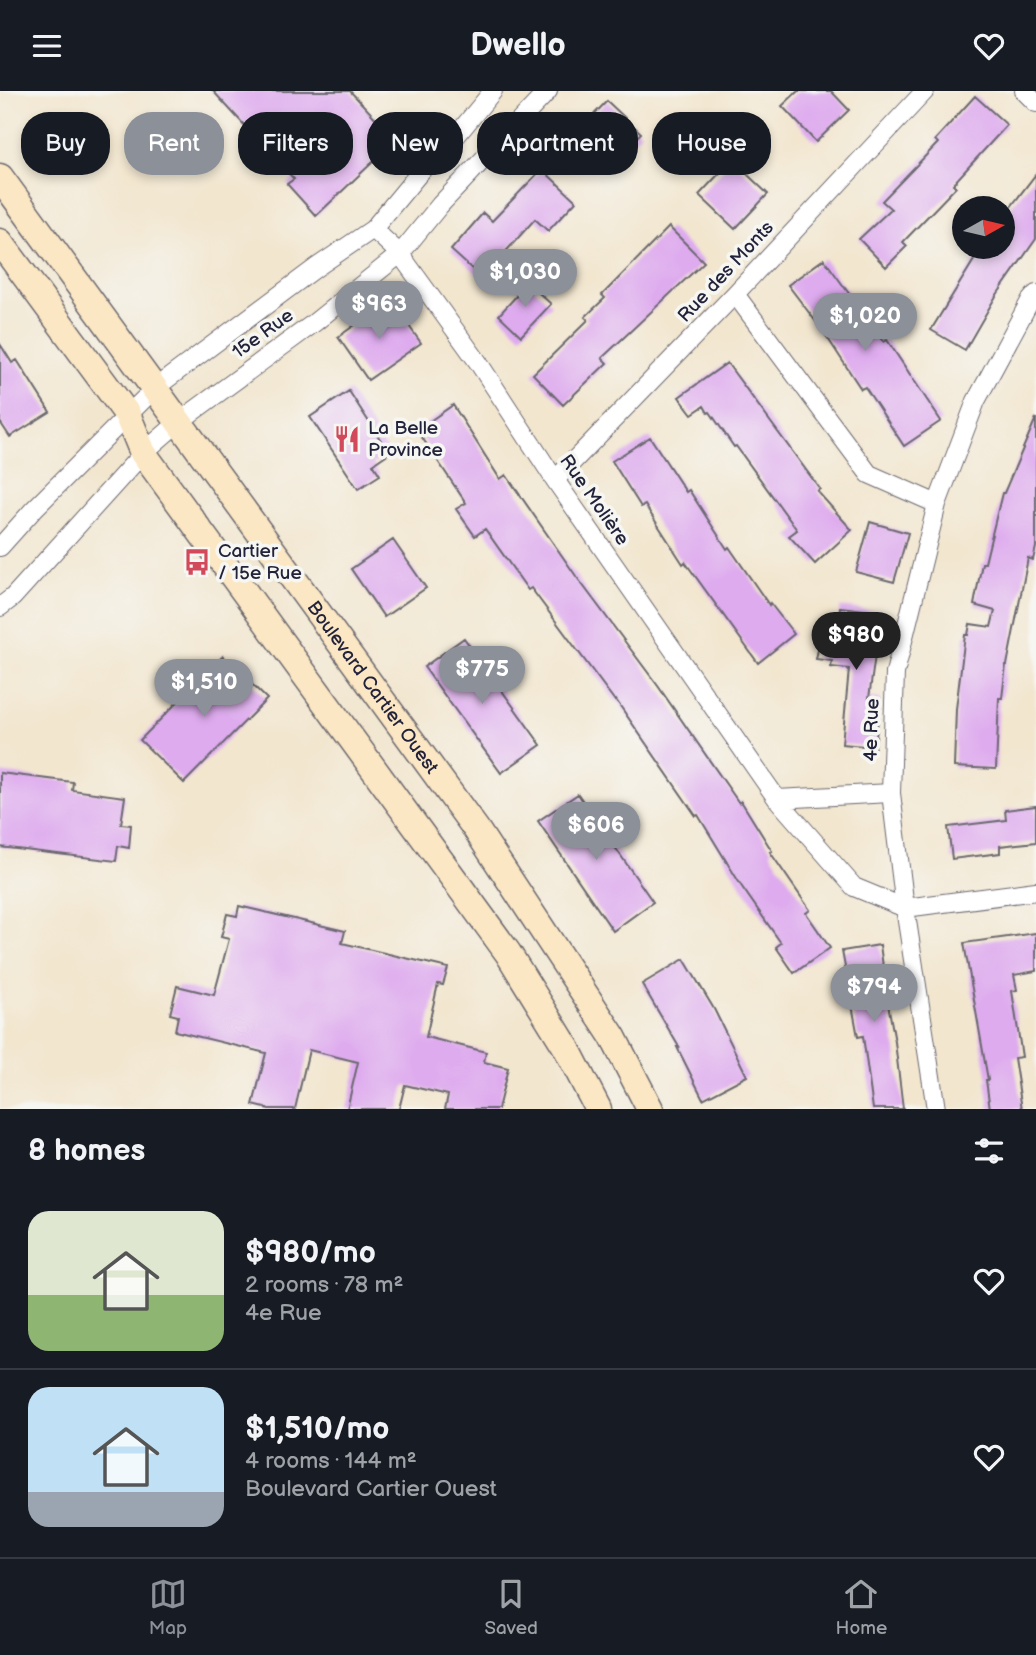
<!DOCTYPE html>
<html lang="en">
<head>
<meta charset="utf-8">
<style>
  body { margin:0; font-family:"Balsamiq Sans",sans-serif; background:#242831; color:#f1f3f6; height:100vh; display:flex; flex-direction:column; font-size:26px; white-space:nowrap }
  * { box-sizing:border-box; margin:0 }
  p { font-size:23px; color:#9ea1a6 }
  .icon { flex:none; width:38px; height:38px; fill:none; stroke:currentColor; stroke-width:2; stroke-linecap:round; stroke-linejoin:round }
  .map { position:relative; height:1018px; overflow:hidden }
  .side { display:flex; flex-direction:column; background:#171b24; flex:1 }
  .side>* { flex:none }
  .banner { position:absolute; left:21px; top:21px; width:994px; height:63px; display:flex; gap:14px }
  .needle { width:46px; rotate:82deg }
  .controls { position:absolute; left:952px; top:105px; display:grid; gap:14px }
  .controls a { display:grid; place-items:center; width:63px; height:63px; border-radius:50%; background:#171b24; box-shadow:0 4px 10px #0003; font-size:35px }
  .price { position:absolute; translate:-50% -60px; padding:0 16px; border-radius:24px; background:#8c9099; color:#fff; font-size:23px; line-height:46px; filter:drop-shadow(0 2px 4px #0008) }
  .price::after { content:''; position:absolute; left:50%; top:42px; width:21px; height:16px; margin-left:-10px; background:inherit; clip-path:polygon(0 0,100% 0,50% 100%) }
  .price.active { background:#222; color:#fff }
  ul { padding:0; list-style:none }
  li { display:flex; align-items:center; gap:21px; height:175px; padding:0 28px }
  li+li { border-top:2px solid #363941 }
  li span { display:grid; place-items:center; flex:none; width:196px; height:140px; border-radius:21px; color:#555 }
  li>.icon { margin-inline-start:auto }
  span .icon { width:84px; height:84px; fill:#fffc; stroke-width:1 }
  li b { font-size:30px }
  h2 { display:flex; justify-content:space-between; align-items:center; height:84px; padding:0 28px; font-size:30px }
  .chip { padding:0 24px; border-radius:28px; background:#171b24; box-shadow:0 4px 10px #0003; font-size:24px; line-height:63px }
  .chip.active { background:#8c9099; color:#fff }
  header { display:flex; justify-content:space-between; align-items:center; height:91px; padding:0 28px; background:#171b24; font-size:32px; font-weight:700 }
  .tab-bar { display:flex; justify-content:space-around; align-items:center; height:98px; border-top:2px solid #363941; background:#171b24; font-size:19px; color:#9ea1a6 }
  .tab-bar a { display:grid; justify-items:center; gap:4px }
  .tab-bar .active { color:#8c9099 }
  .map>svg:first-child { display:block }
  .building { fill:#deabee }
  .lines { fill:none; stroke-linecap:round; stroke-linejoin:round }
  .street-casing { stroke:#6b676f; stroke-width:20 }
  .secondary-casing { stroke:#6b676f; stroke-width:29 }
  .street { stroke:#fff; stroke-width:18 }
  .secondary { stroke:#fbe7c3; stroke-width:26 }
  .labels { text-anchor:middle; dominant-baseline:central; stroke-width:7; stroke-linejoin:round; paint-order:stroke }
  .street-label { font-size:19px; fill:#22223b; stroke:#f6f6f2 }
  .poi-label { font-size:19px; fill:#22223b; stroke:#f6f6f2; text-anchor:start }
</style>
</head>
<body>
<header><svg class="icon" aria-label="menu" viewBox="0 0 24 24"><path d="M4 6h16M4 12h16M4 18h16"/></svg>Dwello<svg class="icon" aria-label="heart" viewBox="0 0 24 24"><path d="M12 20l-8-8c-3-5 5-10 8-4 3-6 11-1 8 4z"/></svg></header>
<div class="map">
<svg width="1036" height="1018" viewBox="0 0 1036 1018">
  <rect width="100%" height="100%" fill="#f6f6f2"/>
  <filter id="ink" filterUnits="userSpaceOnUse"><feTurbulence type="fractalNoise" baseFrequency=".0143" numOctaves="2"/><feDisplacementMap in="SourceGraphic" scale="14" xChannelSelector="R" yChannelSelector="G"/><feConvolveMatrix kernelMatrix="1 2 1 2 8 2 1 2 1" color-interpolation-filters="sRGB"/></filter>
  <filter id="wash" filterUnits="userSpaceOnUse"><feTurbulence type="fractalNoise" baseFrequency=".00686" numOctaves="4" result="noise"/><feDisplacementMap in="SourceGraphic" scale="28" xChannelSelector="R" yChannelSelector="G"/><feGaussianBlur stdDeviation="1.57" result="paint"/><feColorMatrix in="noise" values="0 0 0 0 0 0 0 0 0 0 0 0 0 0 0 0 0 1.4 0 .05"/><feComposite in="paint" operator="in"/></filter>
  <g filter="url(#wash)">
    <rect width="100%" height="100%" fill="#f2e6cf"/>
    <g id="blocks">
      <path class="building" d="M 213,0 L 350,0 L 396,49 L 316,125 L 287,93 L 294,88 Z
        M 798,0 L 831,0 L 849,19 L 816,51 L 782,15 Z
        M 975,5 L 1007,34 L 953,93 L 956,96 L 903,151 L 907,155 L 886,176 L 859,148 L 891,118 L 882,110 L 938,52 L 935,49 Z
        M 607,10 L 641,42 L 613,71 L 579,39 Z
        M 732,69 L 768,103 L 735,138 L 699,104 Z
        M 542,78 L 576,110 L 548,140 L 535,128 L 482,187 L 451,159 L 483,122 L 492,130 Z
        M 1036,83 L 1036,148 L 996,205 L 965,259 L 931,239 L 982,156 L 1003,156 L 1003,126 Z
        M 669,136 L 704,171 L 602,267 L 607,272 L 563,314 L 533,283 L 588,229 L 585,226 L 605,207 L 602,204 Z
        M 824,168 L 884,251 L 887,249 L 941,330 L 904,355 L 865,296 L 861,298 L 823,240 L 788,194 Z
        M 528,192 L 551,213 L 521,245 L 499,224 Z
        M 394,214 L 421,252 L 368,289 L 338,246 L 379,217 L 383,222 Z
        M 0,253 L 12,272 L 17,269 L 50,321 L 10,346 L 0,331 Z
        M 727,272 L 820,398 L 817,400 L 852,439 L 815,473 L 789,445 L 797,439 L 736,355 L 734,356 L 710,321 L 708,322 L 704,315 L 692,323 L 679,306 Z
        M 349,300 L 389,362 L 373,373 L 380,384 L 358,398 L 310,326 Z
        M 453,314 L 500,388 L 506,384 L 576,485 L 658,595 L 739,712 L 741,710 L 772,760 L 770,761 L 810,819 L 806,822 L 830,857 L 794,882 L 776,856 L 781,852 L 742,796 L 698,724 L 696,725 L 616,609 L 615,610 L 531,497 L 528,499 L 485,438 L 475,445 L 456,418 L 466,412 L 417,339 Z
        M 1036,327 L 1036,456 L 1033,469 L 1028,467 L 1007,574 L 1006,574 L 1002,607 L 999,607 L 996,678 L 954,676 L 956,618 L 965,544 L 968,544 L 970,533 L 991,536 L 995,520 L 974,514 L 982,472 L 985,472 L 1002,402 L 1004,402 Z
        M 650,346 L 686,401 L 689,399 L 727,458 L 729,456 L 769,514 L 770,512 L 794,543 L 758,572 L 685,471 L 683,473 L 645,414 L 641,416 L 612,370 Z
        M 870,431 L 908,442 L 894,491 L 856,481 Z
        M 393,449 L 426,497 L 384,526 L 351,478 Z
        M 840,516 L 881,521 L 869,607 L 880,608 L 875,656 L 842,653 L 849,578 L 831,576 L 832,570 L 816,568 L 820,549 L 835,551 Z
        M 464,547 L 541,654 L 501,682 L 424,576 Z
        M 223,565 L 267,608 L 184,692 L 140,649 Z
        M 0,682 L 73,691 L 72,699 L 125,706 L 121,733 L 131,734 L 129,757 L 118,755 L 116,770 L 0,756 Z
        M 578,703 L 653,811 L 613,840 L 538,730 Z
        M 1036,715 L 1036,751 L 1000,755 L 1000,762 L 952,768 L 948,736 L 1006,729 L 1005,719 Z
        M 239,815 L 345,840 L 342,852 L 448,877 L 443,894 L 438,893 L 426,946 L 486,961 L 484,971 L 508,977 L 498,1018 L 445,1018 L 448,1004 L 405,994 L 399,1018 L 347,1018 L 358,971 L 309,959 L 295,1018 L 269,1018 L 253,1014 L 266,962 L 175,940 L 178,925 L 170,923 L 177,895 L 214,904 L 229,848 L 221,846 L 227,823 L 237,825 Z
        M 1036,842 L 1036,880 L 1014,884 L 1017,899 L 1012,900 L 1022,966 L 1014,967 L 1022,1018 L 990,1018 L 986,989 L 988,989 L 964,852 Z
        M 880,854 L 885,890 L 884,891 L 895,951 L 903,1018 L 873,1018 L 863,945 L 858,946 L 842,860 Z
        M 684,868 L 714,918 L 747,985 L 703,1008 L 677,956 L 679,956 L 642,893 Z"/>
    </g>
  </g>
  <g filter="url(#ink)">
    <use href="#blocks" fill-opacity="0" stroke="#6b676f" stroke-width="2"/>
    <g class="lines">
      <defs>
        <path id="street" d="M 1024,0 L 1036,12
          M 373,138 L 400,163 L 478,271 L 555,389 L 777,708 L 854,796 L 905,817 L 1036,800
          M 735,203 L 869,383 L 937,413
          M 555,389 L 735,203 L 925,0
          M 0,456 L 34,418 L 155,297 L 317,176 L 373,138 L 431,68 L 452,50 L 493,0
          M 0,516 L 13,506 L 143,362 L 180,330 L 314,232 L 400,163 L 440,114 L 548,0
          M 777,708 L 891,702
          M 936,1018 L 905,817 L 891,702 L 895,582 L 937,413 L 976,310 L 1030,210 L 1036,203"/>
        <g id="secondary">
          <path id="s1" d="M 0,86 L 476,738 L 613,946 L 650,1018"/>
          <path d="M 0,151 L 127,323 L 143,362 L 508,862 L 566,956 L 598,1018"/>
        </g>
      </defs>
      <use href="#street" class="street-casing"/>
      <use href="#secondary" class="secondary-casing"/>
      <use href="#street" class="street"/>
      <use href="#secondary" class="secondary"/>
    </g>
  </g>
  <defs>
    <symbol id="restaurant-bare" viewBox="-9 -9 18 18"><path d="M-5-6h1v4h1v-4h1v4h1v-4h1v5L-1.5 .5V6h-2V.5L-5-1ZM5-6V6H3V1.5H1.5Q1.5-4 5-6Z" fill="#d1495b" stroke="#f6f6f2" stroke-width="2.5" paint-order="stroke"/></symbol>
    <symbol id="bus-bare" viewBox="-9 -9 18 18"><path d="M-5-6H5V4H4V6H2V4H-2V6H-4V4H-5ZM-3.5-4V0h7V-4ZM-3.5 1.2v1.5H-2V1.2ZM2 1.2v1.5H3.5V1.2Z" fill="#d1495b" stroke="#f6f6f2" stroke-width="2.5" paint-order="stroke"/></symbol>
  </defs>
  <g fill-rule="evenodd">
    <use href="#restaurant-bare" x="328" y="329" width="38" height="38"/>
    <use href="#bus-bare" x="178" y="452" width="38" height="38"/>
  </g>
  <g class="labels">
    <g class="street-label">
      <text transform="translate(726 181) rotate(-47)">Rue des Monts</text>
      <text transform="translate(263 243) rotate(-36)">15e Rue</text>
      <text transform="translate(594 409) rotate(55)">Rue Molière</text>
      <text stroke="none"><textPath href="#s1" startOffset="632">Boulevard Cartier Ouest</textPath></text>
      <text transform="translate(872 639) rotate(-88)">4e Rue</text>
    </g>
    <g class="poi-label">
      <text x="368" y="337">La Belle<tspan x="368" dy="22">Province</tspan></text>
      <text x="218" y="460">Cartier<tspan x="218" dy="22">/ 15e Rue</tspan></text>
    </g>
  </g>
</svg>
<div class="controls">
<a><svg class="needle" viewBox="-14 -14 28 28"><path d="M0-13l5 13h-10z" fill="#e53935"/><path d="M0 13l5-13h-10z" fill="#9ea1a6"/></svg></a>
</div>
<b class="price" style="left:525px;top:218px">$1,030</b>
<b class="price" style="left:379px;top:250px">$963</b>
<b class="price" style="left:865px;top:262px">$1,020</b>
<b class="price active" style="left:856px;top:581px">$980</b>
<b class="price" style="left:482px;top:615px">$775</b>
<b class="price" style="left:204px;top:628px">$1,510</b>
<b class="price" style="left:596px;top:771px">$606</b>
<b class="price" style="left:874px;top:933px">$794</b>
<div class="banner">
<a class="chip">Buy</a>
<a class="chip active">Rent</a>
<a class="chip">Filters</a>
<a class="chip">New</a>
<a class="chip">Apartment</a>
<a class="chip">House</a>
</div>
</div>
<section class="side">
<h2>8 homes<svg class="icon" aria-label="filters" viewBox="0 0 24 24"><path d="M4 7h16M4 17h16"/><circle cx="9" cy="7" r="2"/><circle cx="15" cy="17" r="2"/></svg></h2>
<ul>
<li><span style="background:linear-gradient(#dfe7d0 60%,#8fb573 0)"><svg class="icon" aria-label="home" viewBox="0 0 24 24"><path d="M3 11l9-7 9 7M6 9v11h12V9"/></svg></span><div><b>$980/mo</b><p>2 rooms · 78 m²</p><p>4e Rue</p></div><svg class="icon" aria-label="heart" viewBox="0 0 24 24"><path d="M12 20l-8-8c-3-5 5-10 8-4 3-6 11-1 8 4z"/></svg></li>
<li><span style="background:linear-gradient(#bfe0f5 75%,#9aa5b1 0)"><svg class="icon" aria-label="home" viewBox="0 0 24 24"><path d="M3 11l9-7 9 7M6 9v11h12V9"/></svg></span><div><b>$1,510/mo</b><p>4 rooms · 144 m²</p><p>Boulevard Cartier Ouest</p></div><svg class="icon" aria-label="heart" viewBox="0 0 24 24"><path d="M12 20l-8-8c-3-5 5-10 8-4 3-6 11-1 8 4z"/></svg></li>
</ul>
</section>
<nav class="tab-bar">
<a class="active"><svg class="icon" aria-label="map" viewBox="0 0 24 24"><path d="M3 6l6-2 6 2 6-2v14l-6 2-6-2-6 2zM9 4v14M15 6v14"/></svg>Map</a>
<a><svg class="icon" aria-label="saved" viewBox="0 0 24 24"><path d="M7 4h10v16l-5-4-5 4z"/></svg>Saved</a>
<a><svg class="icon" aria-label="home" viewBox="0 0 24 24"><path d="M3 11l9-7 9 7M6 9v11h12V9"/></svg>Home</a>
</nav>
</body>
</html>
